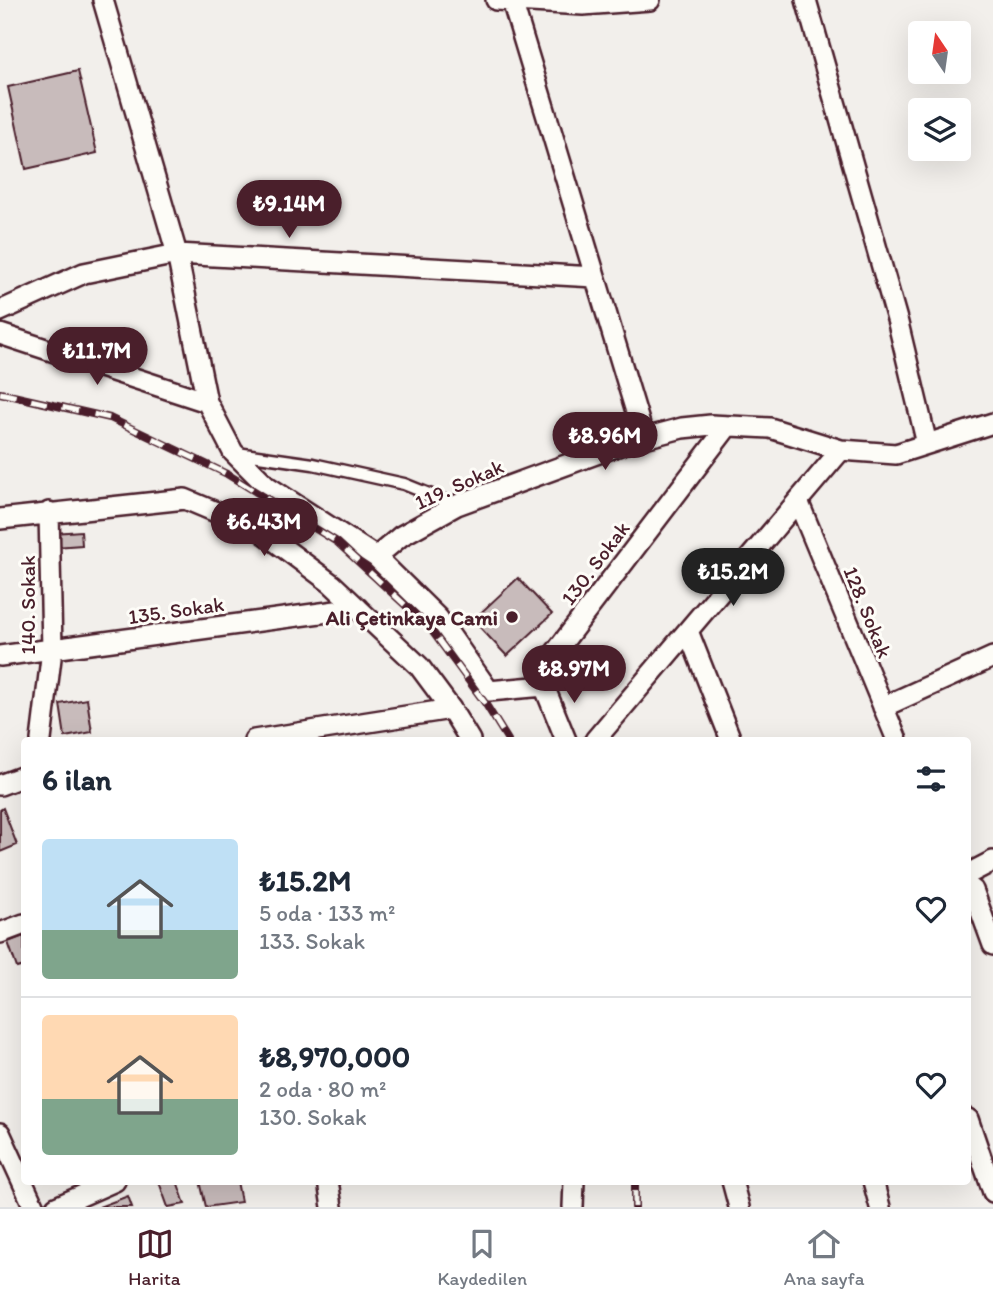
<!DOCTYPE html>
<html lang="tr">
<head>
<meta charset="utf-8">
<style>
  body { margin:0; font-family:Itim,sans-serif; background:#f6f6f7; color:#1f2937; height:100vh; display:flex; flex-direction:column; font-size:26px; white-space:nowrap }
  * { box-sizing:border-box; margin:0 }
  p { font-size:23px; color:#747a83 }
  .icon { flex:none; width:38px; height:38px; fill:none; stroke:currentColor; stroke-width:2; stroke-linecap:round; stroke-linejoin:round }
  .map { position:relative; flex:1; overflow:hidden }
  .sheet { position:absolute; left:21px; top:737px; width:950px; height:448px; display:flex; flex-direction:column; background:#fff; border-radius:7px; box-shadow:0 7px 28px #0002 }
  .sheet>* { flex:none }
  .needle { width:46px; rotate:347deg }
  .tools { position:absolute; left:908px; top:21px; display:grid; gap:14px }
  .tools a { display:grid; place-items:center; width:63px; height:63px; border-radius:7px; background:#fff; box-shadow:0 7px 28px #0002; font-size:35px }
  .price { position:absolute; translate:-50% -60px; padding:0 16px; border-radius:24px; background:#4a1f2b; color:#fff; font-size:23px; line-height:46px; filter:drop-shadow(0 2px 4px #0008) }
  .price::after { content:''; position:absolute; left:50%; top:42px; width:21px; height:16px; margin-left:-10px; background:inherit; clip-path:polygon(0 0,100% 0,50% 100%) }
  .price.active { background:#222; color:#fff }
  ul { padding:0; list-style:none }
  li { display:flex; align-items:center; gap:21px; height:175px; padding:0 21px }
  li+li { border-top:2px solid #e0e1e3 }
  li span { display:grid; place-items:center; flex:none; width:196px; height:140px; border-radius:7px; color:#555 }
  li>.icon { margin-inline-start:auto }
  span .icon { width:84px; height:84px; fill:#fffc; stroke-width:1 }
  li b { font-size:30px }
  h2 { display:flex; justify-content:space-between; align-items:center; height:84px; padding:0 21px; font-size:30px }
  .menu { display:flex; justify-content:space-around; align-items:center; height:98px; border-top:2px solid #e0e1e3; background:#fff; font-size:19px; color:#747a83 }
  .menu a { display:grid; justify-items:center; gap:4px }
  .menu .active { color:#4a1f2b }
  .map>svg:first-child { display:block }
  .building { fill:#c8bbbb; stroke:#4a1f2b; stroke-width:2 }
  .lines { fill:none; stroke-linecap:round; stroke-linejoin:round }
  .lane-casing { stroke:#4a1f2b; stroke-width:15 }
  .street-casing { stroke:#4a1f2b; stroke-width:24 }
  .lane { stroke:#fdfcf7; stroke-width:10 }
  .street { stroke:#fdfcf7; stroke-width:19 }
  .rail-casing { stroke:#4a1f2b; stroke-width:8 }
  .rail { stroke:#fdfcf7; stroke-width:5; stroke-dasharray:16; stroke-linecap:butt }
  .poi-dot { fill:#4a1f2b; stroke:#fdfcf7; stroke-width:2.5 }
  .labels { text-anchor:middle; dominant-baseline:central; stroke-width:6; stroke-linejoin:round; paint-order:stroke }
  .street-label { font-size:21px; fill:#4a1f2b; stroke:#fdfcf7 }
  .poi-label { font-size:21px; font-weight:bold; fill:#4a1f2b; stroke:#fdfcf7; text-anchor:end }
</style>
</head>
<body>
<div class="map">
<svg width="993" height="1207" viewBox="0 0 993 1207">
  <rect width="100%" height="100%" fill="#f2efeb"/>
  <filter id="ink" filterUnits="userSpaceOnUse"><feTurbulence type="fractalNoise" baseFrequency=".0143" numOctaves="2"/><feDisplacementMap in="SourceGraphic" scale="14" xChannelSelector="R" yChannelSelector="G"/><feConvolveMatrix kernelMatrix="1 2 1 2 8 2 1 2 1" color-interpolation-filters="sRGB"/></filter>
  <g filter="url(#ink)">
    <path class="building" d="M 78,71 L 97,153 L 26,169 L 8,87 Z
      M 81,531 L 82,545 L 55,547 L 54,533 Z
      M 518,578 L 552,614 L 507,656 L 473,620 Z
      M 87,699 L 92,732 L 65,737 L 60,704 Z
      M 3,808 L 17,845 L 0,852 L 0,810 Z
      M 24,936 L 24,966 L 17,968 L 8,942 Z
      M 177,1181 L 185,1204 L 168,1207 L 159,1182 Z
      M 200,1181 L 237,1181 L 241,1202 L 206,1207 Z
      M 128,1196 L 132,1207 L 99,1207 Z"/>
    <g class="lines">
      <defs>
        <path id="lane" d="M 237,453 L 313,464 L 404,484 L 456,505"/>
        <path id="street" d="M 103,0 L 177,254 L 207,402 L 233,452 L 267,486 L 376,557
          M 496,0 L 583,5 L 650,0
          M 806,0 L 898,323 L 927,444
          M 512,1 L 644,438
          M 0,311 L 84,273 L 177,254 L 595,277
          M 0,334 L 207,402
          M 798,501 L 897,740
          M 0,519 L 185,499 L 261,531 L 332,584 L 419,666 L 451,709 L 470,740
          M 688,631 L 731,740
          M 0,656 L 358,608
          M 544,686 L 489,691 L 438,618 L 376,557 L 401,536 L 457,505 L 626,443 L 682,428 L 711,425 L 770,428 L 841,450 L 896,454 L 993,423
          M 883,707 L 993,657
          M 41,740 L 52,650 L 49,512
          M 254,740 L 451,709
          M 566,740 L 544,686 L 548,662 L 728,426
          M 595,740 L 841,450
          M 0,785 L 24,776
          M 968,874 L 993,861
          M 968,887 L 973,890 L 993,945
          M 0,933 L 24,924
          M 968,1119 L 993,1192
          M 0,1133 L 34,1207
          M 328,1181 L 332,1207
          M 732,1181 L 739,1207
          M 873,1181 L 880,1207
          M 56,1207 L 115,1181
          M 573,1207 L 574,1181"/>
      </defs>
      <use href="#lane" class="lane-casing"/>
      <use href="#street" class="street-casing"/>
      <use href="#lane" class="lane"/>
      <use href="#street" class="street"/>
      <defs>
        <path id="rail" d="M 0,393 L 110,418 L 227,474 L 337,542 L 429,627 L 485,703 L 508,740
          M 635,1207 L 635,1181"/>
      </defs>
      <use href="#rail" class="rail-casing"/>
      <use href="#rail" class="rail"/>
    </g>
  </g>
  <circle class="poi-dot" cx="512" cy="617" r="7"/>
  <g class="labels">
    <g class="street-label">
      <text transform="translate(459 484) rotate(-24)">119. Sokak</text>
      <text transform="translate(595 563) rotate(-53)">130. Sokak</text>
      <text transform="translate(27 605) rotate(-90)">140. Sokak</text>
      <text transform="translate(176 610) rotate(-8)">135. Sokak</text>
      <text transform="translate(868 612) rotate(68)">128. Sokak</text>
    </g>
    <g class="poi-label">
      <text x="498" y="617">Ali Çetinkaya Cami</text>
    </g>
  </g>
</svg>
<div class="tools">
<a><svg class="needle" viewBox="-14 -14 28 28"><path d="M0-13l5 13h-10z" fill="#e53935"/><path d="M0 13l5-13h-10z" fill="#747a83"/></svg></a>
<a><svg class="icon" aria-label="layers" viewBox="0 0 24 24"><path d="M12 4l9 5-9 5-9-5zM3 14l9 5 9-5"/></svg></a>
</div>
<b class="price" style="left:289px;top:240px">₺9.14M</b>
<b class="price" style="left:97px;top:387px">₺11.7M</b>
<b class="price" style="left:605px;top:472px">₺8.96M</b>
<b class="price" style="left:264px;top:558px">₺6.43M</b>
<b class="price active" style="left:733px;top:608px">₺15.2M</b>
<b class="price" style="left:574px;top:705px">₺8.97M</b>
<section class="sheet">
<h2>6 ilan<svg class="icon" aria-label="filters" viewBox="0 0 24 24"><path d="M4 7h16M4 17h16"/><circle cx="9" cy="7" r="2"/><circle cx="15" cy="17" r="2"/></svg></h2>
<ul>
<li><span style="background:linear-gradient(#bfe0f5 65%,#7fa58c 0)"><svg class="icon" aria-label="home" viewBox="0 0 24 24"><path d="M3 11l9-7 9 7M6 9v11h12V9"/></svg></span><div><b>₺15.2M</b><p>5 oda · 133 m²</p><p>133. Sokak</p></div><svg class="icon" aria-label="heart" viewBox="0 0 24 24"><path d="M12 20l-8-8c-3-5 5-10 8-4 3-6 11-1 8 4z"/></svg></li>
<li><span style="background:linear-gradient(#ffd9b3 60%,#7fa58c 0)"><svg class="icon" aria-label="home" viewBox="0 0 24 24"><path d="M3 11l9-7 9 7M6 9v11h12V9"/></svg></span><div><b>₺8,970,000</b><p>2 oda · 80 m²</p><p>130. Sokak</p></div><svg class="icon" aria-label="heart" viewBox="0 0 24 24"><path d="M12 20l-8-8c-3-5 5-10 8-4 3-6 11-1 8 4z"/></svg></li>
</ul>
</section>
</div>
<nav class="menu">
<a class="active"><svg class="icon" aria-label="map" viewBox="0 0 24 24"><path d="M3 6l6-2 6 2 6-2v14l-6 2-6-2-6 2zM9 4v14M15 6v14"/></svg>Harita</a>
<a><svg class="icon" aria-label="saved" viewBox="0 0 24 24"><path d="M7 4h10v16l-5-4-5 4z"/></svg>Kaydedilen</a>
<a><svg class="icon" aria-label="home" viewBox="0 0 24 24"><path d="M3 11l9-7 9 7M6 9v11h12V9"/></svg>Ana sayfa</a>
</nav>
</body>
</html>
